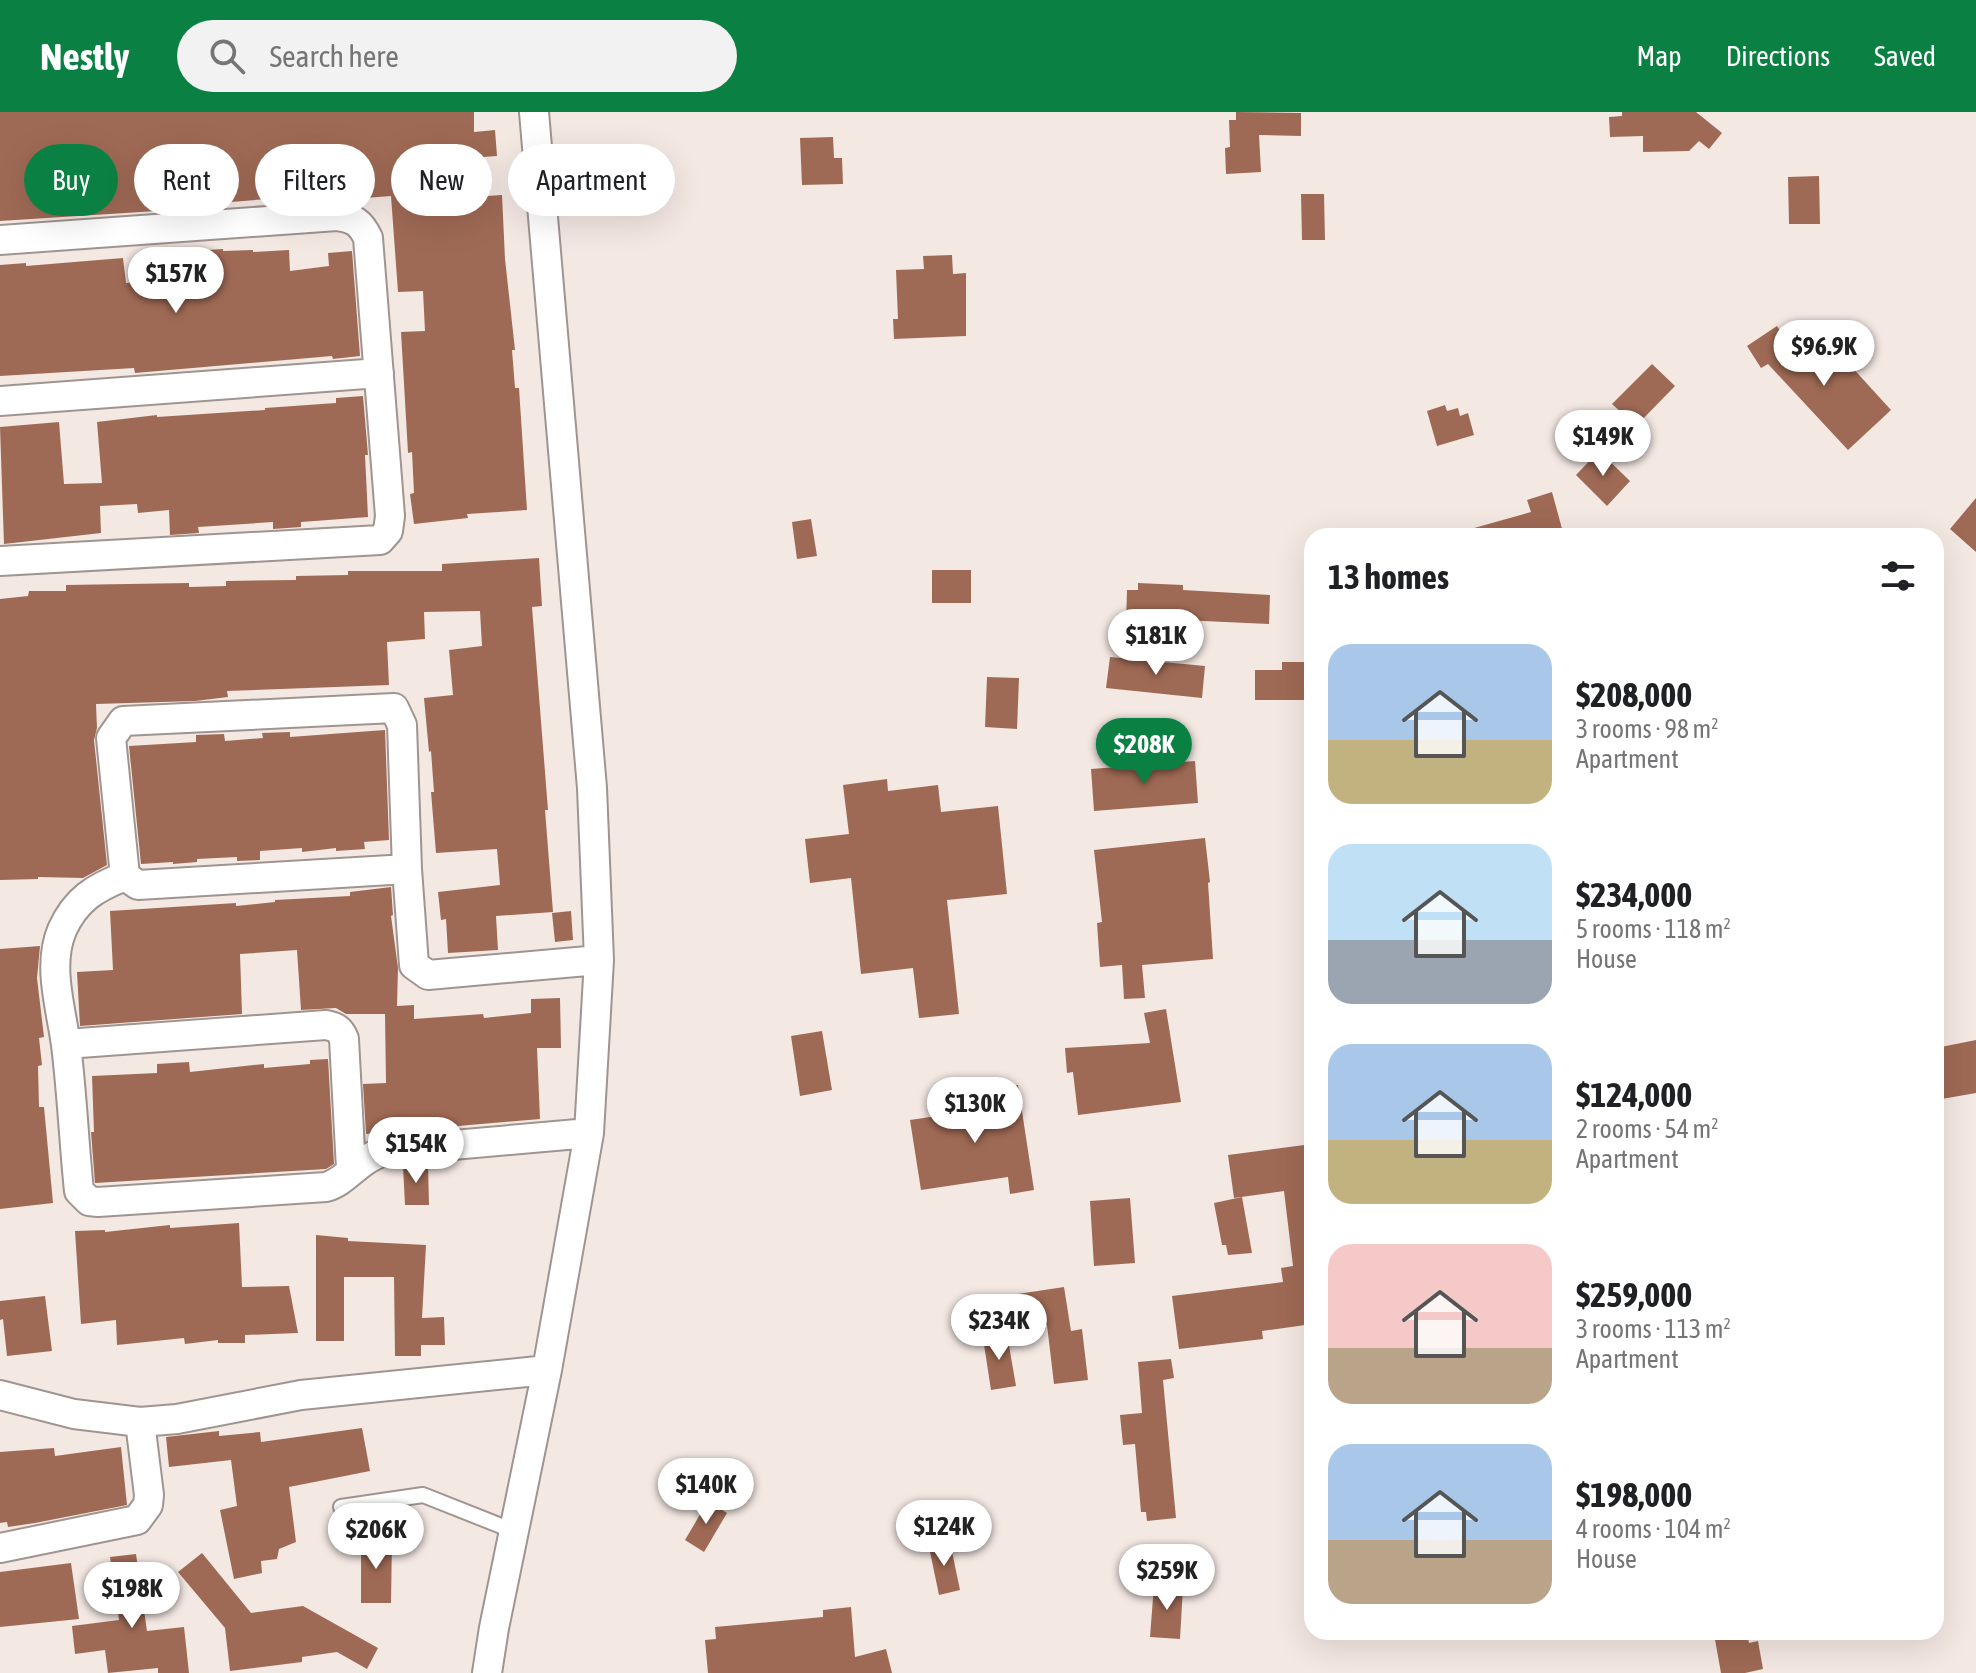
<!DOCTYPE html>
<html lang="en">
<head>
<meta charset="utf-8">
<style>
  body { margin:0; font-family:"Asap Condensed",sans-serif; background:#f2f2f2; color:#202124; height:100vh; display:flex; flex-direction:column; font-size:30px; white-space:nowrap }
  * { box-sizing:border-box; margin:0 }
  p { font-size:26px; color:#757577 }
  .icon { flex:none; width:44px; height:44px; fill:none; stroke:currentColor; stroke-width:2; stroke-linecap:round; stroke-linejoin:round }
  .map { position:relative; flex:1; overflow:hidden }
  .sheet { position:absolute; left:1304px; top:416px; width:640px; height:1112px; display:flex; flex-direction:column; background:#fff; border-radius:24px; box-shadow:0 8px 32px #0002 }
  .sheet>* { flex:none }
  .guide { position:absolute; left:24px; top:32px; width:760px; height:72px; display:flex; gap:16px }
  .price { position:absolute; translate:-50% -68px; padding:0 18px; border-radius:28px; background:#fff; color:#222; font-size:26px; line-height:52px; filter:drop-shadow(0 2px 4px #0008) }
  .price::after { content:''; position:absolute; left:50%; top:48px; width:24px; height:18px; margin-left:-12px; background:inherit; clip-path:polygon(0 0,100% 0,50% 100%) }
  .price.active { background:#0b8043; color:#fff }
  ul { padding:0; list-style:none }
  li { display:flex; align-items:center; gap:24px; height:200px; padding:0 24px }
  li span { display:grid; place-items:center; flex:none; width:224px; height:160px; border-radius:24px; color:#555 }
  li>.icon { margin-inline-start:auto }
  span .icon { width:96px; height:96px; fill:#fffc; stroke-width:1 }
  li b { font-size:34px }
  h2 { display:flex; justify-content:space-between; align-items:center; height:96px; padding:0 24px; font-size:34px }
  .chip { padding:0 28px; border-radius:36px; background:#fff; box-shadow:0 8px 32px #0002; font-size:28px; line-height:72px }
  .chip.active { background:#0b8043; color:#fff }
  header { display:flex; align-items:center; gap:48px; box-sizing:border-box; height:112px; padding:0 40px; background:#0b8043; color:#fff }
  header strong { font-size:38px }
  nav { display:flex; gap:44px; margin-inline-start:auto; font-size:28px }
  .search { width:560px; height:72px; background:#f2f2f2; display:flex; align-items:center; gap:20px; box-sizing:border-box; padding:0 28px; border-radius:44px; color:#757577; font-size:30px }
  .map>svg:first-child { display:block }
  .building { fill:#9f6a55 }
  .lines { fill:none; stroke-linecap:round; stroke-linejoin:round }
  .lane-casing { stroke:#9f9490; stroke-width:18 }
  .street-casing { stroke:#9f9490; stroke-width:32 }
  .lane { stroke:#fff; stroke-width:14 }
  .street { stroke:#fff; stroke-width:28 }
</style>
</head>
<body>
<header>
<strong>Nestly</strong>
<div class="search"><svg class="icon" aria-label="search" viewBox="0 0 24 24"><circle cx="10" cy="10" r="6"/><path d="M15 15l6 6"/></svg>Search here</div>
<nav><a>Map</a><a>Directions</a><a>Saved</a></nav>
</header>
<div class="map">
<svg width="1976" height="1561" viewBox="0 0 1976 1561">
  <rect width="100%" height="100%" fill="#f4e8e3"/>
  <path class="building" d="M 0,0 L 474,0 L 474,20 L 495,18 L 497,44 L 441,48 L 443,87 L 502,83 L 505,147 L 515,238 L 512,238 L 515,276 L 519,276 L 527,398 L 467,402 L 468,406 L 414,412 L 410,382 L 414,381 L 412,340 L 408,341 L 401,220 L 425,219 L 423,179 L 398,180 L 391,84 L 352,87 L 352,84 L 318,86 L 317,83 L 218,91 L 219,95 L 0,109 Z
    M 1236,0 L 1301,1 L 1301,24 L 1259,23 L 1261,60 L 1226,62 L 1225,36 L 1230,35 L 1229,8 L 1236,8 Z
    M 1622,0 L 1696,0 L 1722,21 L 1709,37 L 1699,29 L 1689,39 L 1643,40 L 1643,24 L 1610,25 L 1609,5 L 1622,4 Z
    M 833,25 L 834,46 L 842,46 L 843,72 L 802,73 L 800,26 Z
    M 1819,64 L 1820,112 L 1789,112 L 1788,65 Z
    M 1301,82 L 1324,82 L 1325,128 L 1302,128 Z
    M 223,137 L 223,139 L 253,138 L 253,140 L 289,138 L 290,159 L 329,154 L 328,141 L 352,139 L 360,244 L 333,247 L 332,244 L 135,261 L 134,256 L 0,264 L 0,153 L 26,151 L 26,154 L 123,146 L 126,171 L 194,167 L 192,139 Z
    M 952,143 L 953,162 L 966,161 L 966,224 L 894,227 L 893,207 L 898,207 L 896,158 L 924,157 L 923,144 Z
    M 1777,214 L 1805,258 L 1826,238 L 1833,247 L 1839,241 L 1891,298 L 1848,338 L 1768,252 L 1761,256 L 1747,234 Z
    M 1652,252 L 1675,274 L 1636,314 L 1612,292 Z
    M 363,284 L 368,343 L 365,343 L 368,405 L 301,410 L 301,415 L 273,417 L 273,410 L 198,415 L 199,421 L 170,423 L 169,398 L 138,401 L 137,392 L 100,394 L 101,421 L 4,432 L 0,315 L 59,310 L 64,372 L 102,371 L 97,310 L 157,303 L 157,305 L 265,298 L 265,296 L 336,291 L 336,286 Z
    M 1445,293 L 1447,299 L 1458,296 L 1460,304 L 1468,301 L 1474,323 L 1437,334 L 1427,299 Z
    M 1599,339 L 1630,369 L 1607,394 L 1576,363 Z
    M 1552,380 L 1564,424 L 1468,424 L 1467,418 L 1531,400 L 1527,388 Z
    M 1976,386 L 1976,440 L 1950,417 Z
    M 811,407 L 817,444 L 797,447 L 792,410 Z
    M 539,446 L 542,494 L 532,495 L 548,698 L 545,698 L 553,800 L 496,804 L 498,838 L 448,841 L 446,807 L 441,808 L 438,780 L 500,773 L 497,737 L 436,741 L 431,680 L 434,680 L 431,639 L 429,640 L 424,586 L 453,583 L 449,538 L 482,534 L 480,499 L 424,500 L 425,527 L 387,530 L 389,573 L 227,579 L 228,585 L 195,589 L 96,592 L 97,616 L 94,628 L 107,753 L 83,766 L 38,765 L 38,767 L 0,768 L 0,487 L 28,484 L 29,479 L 66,479 L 66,473 L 189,471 L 189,475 L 226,474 L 226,469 L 296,468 L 296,464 L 348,463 L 348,459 L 442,459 L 442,452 Z
    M 932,458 L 971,458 L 971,491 L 932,491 Z
    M 1138,471 L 1183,473 L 1183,478 L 1270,483 L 1269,512 L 1181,508 L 1181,513 L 1126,511 L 1127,478 L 1138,478 Z
    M 1110,545 L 1205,554 L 1202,586 L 1106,576 Z
    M 1282,550 L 1312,550 L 1312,588 L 1255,588 L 1255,558 L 1282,558 Z
    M 987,565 L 1019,566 L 1017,617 L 985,615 Z
    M 385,618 L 389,728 L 364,730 L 365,737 L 336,739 L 336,736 L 302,740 L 302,736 L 260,739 L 260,748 L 237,749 L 237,745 L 197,747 L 197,750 L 173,752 L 173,750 L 141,752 L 129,634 L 196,630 L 196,623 L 224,622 L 225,629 L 263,626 L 262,621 L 290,620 L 290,625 Z
    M 1195,649 L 1198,691 L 1094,699 L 1091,657 Z
    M 887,667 L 888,679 L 938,673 L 941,700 L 998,694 L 1007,782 L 947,788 L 959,902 L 919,906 L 913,856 L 861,862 L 851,766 L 810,771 L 805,727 L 849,722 L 843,673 Z
    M 1205,726 L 1210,770 L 1208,771 L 1213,847 L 1142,853 L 1145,886 L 1124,887 L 1122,853 L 1100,855 L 1097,811 L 1102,810 L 1094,738 Z
    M 391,775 L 393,803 L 391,804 L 398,856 L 397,894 L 414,893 L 414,907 L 483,902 L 484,906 L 531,901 L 531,887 L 560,886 L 561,936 L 537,936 L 540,1007 L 366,1022 L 363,972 L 386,971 L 385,902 L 346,902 L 336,896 L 301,898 L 297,838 L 240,842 L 242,902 L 80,914 L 77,860 L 113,858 L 110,799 L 236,791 L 236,794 L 275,790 L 275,788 L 350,784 L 350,780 Z
    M 571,799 L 573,828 L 555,830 L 552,801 Z
    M 40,834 L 37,866 L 44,925 L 39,926 L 42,953 L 38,954 L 39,995 L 44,995 L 53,1091 L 0,1097 L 0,837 Z
    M 1166,897 L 1181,990 L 1078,1003 L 1073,960 L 1067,961 L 1065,936 L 1150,931 L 1144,901 Z
    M 822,919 L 832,978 L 800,984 L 791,924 Z
    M 1976,928 L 1976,981 L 1936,988 L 1936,936 Z
    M 328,947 L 334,1052 L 326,1057 L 95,1071 L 91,1020 L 94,1020 L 92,964 L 157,961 L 157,952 L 189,950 L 190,960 L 264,952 L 264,956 L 310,952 L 310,948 Z
    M 1018,973 L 1034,1078 L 1010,1082 L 1008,1065 L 921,1078 L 910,1008 L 990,996 L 988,978 Z
    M 1312,1032 L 1312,1212 L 1262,1219 L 1263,1227 L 1179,1237 L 1172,1184 L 1283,1170 L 1281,1156 L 1293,1154 L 1284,1079 L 1234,1086 L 1228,1043 Z
    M 428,1052 L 429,1093 L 405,1093 L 403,1054 Z
    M 1242,1085 L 1252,1141 L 1228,1143 L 1226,1133 L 1222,1133 L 1214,1091 Z
    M 1130,1086 L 1135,1151 L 1094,1154 L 1090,1089 Z
    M 239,1111 L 242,1175 L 289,1174 L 298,1221 L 245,1223 L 245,1231 L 218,1231 L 218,1228 L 185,1232 L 184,1226 L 117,1233 L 116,1208 L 81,1212 L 75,1119 L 105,1118 L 105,1120 L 170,1113 L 170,1116 Z
    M 316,1123 L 348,1126 L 348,1129 L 426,1133 L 422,1206 L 444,1205 L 445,1233 L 421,1233 L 421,1244 L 395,1244 L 394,1165 L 344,1165 L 344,1229 L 316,1229 Z
    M 1064,1175 L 1071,1219 L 1082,1217 L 1088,1268 L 1054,1272 L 1047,1213 L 995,1221 L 990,1186 Z
    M 45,1184 L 52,1239 L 7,1244 L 3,1207 L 0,1208 L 0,1189 Z
    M 1007,1222 L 1016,1274 L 991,1278 L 983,1226 Z
    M 1171,1247 L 1174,1266 L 1163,1268 L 1176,1406 L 1147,1409 L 1146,1400 L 1141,1400 L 1135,1332 L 1123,1333 L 1120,1303 L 1142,1301 L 1138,1250 Z
    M 362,1316 L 370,1359 L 289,1375 L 296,1430 L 279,1437 L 277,1447 L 261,1449 L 262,1461 L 234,1467 L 220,1398 L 237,1394 L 231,1348 L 169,1355 L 166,1325 L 219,1319 L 219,1324 L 260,1320 L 261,1330 Z
    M 121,1335 L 127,1393 L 35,1411 L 8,1415 L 7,1410 L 0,1411 L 0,1340 L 54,1336 L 55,1344 Z
    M 708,1389 L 727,1401 L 704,1440 L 685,1428 Z
    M 361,1427 L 392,1427 L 391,1491 L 361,1491 Z
    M 950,1430 L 960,1478 L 939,1483 L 929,1435 Z
    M 202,1441 L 251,1501 L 303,1494 L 378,1536 L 367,1557 L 337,1540 L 302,1545 L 302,1550 L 230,1559 L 225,1516 L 178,1460 Z
    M 136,1442 L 147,1519 L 184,1515 L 189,1561 L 158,1561 L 158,1556 L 108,1561 L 105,1538 L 75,1542 L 72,1514 L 119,1508 L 110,1445 Z
    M 71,1451 L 79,1507 L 0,1515 L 0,1460 Z
    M 1154,1473 L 1183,1475 L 1180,1527 L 1150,1525 Z
    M 851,1495 L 855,1545 L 886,1537 L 892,1561 L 708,1561 L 705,1528 L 716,1527 L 715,1515 L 823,1505 L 823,1498 Z
    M 1726,1520 L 1747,1520 L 1749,1531 L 1758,1529 L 1763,1557 L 1745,1561 L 1721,1561 L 1714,1522 Z"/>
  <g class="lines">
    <defs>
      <path id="lane" d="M 341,1395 L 423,1383 L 514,1419"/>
      <path id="street" d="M 0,128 L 337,104 C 354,106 361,111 368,126 L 390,404 L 388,419 L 380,428 L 0,449
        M 0,289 L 379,261
        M 407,757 L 138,773 L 125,764 L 111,626 L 123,609 L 394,596 L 402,613 L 407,757 L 414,853 L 428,863 L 599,848
        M 125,764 C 95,776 76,787 62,818 C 47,854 61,896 66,933 C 72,981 74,1031 79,1079 L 89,1089 L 98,1090 L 326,1075 C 346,1070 358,1047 385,1039 L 589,1021
        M 66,932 L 326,913 C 336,915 340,917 344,927 L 351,1057
        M 0,1283 L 74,1302 L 140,1310 L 177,1307 L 301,1283 L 547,1258
        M 0,1436 L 137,1408 L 148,1393 L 149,1383 L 140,1310
        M 487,1561 L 494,1516 L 547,1258 L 589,1021 L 599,848 L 592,676 L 534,0"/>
    </defs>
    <use href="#lane" class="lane-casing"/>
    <use href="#street" class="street-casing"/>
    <use href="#lane" class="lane"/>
    <use href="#street" class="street"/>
  </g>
</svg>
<b class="price" style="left:176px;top:203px">$157K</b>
<b class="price" style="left:1824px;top:276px">$96.9K</b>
<b class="price" style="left:1603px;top:366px">$149K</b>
<b class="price" style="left:1156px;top:565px">$181K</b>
<b class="price active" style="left:1144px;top:674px">$208K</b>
<b class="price" style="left:975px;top:1033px">$130K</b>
<b class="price" style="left:416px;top:1073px">$154K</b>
<b class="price" style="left:999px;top:1250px">$234K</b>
<b class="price" style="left:706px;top:1414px">$140K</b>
<b class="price" style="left:944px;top:1456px">$124K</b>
<b class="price" style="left:376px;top:1459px">$206K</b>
<b class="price" style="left:1167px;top:1500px">$259K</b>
<b class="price" style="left:132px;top:1518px">$198K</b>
<div class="guide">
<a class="chip active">Buy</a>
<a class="chip">Rent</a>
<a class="chip">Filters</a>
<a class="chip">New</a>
<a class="chip">Apartment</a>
</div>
<section class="sheet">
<h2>13 homes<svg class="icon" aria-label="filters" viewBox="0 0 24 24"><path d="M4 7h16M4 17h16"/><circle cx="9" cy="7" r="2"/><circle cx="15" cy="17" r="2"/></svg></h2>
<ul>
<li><span style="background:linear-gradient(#a9c7e8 60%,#c2b280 0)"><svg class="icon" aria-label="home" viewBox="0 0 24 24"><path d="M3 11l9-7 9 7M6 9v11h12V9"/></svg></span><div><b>$208,000</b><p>3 rooms · 98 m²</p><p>Apartment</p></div></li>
<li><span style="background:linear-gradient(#bfe0f5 60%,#9aa5b1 0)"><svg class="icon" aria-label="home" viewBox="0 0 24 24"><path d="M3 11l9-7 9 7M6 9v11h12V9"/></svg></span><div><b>$234,000</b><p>5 rooms · 118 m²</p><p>House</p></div></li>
<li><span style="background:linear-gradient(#a9c7e8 60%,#c2b280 0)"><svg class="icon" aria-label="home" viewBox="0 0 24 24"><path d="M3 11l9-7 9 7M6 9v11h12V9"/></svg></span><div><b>$124,000</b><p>2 rooms · 54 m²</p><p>Apartment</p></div></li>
<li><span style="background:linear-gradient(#f6c9c9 65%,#b9a48a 0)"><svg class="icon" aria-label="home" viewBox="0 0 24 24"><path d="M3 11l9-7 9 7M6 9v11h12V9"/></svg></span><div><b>$259,000</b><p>3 rooms · 113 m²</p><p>Apartment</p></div></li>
<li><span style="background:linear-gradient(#a9c7e8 60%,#b9a48a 0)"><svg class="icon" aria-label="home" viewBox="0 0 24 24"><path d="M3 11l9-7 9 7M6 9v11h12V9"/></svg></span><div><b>$198,000</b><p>4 rooms · 104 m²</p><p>House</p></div></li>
</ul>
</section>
</div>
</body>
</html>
